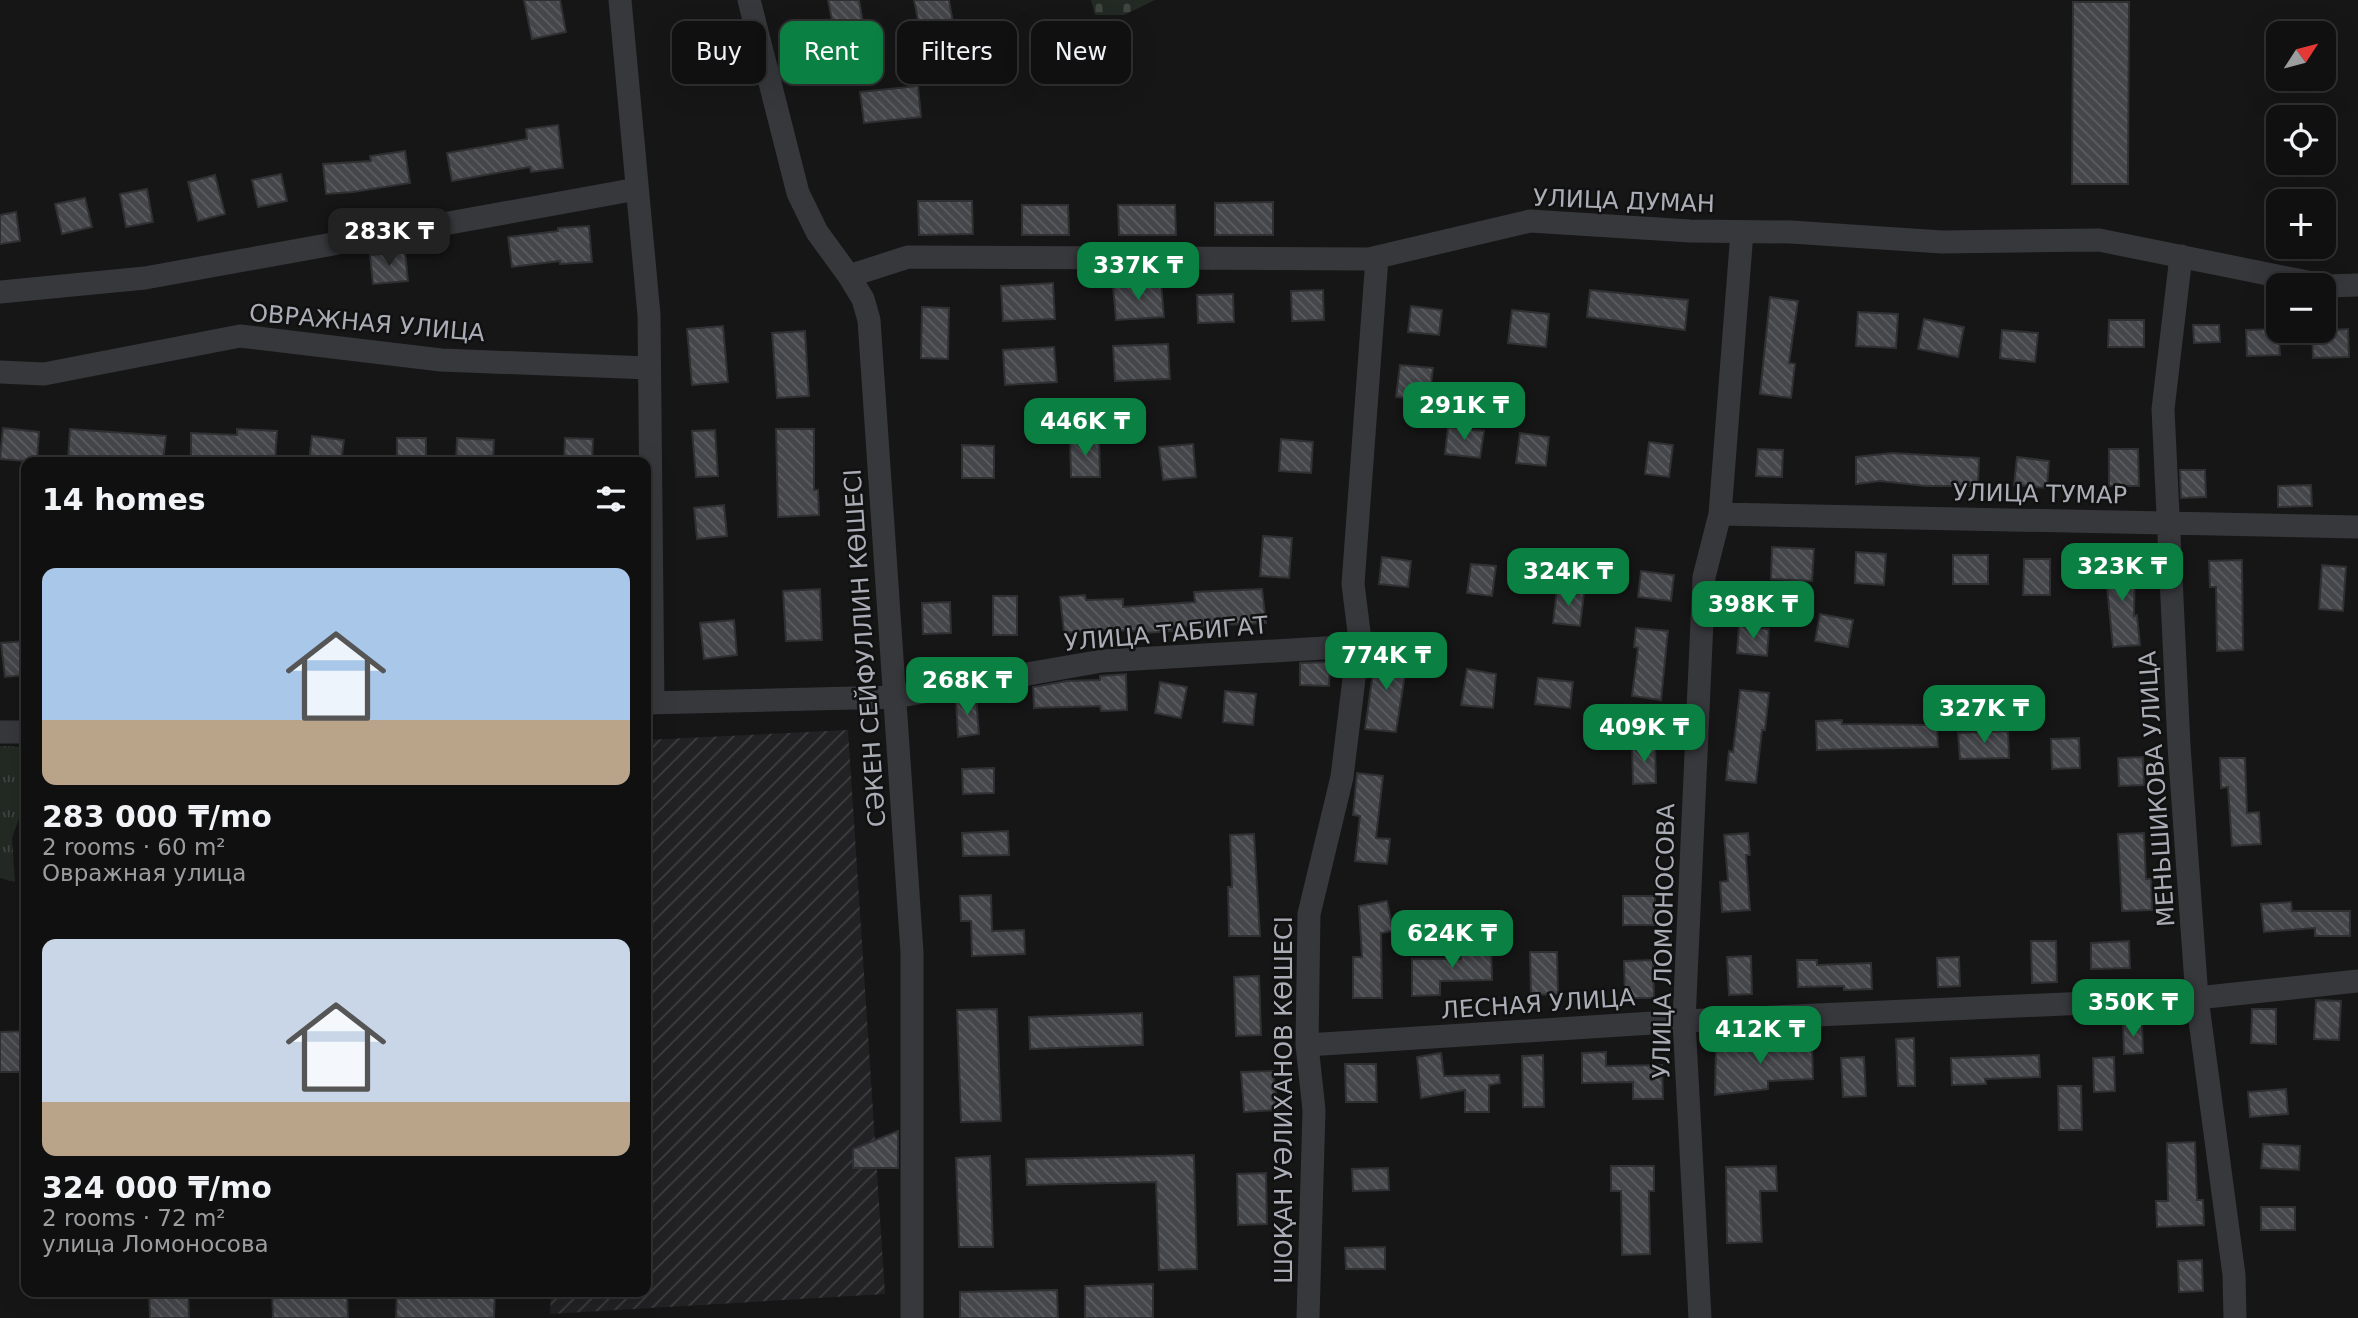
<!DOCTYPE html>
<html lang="en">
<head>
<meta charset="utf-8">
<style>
  body { margin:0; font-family:"DejaVu Sans",sans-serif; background:#1e1e1f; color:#f1f3f6; height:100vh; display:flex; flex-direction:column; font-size:26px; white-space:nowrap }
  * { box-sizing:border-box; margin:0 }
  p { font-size:23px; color:#9c9d9f }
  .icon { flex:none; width:38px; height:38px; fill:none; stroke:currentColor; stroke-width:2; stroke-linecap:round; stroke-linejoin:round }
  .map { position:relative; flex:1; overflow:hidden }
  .drawer { position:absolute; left:21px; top:457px; width:630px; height:840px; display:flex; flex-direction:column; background:#101011; border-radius:14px; box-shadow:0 7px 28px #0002,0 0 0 2px #303031 }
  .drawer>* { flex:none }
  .banner { position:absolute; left:672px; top:21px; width:665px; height:63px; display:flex; gap:14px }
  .needle { width:46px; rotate:54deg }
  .fabs { position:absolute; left:2266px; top:21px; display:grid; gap:14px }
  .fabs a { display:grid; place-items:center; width:70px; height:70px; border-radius:14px; background:#101011; box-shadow:0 7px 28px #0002,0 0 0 2px #303031; font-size:35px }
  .price { position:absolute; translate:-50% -60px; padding:0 16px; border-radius:14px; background:#0b8043; color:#fff; font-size:23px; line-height:46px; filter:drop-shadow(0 2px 4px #0008) }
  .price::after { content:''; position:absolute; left:50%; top:42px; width:21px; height:16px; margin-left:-10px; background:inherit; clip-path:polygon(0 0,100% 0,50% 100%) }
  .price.on { background:#222; color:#fff }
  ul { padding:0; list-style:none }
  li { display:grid; align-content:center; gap:14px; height:371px; padding:0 21px }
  li span { display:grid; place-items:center; height:217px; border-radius:14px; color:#555 }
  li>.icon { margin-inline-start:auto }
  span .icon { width:126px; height:126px; fill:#fffc; stroke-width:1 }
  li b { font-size:30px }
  h2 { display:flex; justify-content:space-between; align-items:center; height:84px; padding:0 21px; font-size:30px }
  .tag { padding:0 24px; border-radius:14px; background:#101011; box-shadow:0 7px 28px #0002,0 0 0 2px #303031; font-size:24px; line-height:63px }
  .tag.on { background:#0b8043; color:#fff }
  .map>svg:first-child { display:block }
  .industrial { fill:url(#industrial-furrows) }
  .grass { fill:url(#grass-tufts) }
  .cemetery { fill:url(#cemetery-stones) }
  .building { fill:url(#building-back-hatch); stroke:#303033; stroke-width:2 }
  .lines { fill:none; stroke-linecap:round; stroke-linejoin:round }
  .minor { stroke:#37383c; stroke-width:23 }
  .labels { text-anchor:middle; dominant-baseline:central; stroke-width:5; stroke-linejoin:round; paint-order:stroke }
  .street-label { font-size:24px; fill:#aaadb6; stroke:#111112 }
</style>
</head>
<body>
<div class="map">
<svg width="2358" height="1318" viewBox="0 0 2358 1318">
  <defs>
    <pattern id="industrial-furrows" width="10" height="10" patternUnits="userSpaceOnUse" patternTransform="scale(1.75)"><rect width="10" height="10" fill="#222224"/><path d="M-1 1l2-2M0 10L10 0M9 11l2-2" fill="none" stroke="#3f3f42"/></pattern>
    <pattern id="grass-tufts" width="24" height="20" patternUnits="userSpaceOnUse" patternTransform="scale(1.75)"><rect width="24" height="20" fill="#232923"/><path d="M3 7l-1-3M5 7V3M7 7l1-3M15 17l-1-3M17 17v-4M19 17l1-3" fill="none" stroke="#404541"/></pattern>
    <pattern id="cemetery-stones" width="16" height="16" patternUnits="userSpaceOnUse" patternTransform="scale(1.75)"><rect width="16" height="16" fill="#232923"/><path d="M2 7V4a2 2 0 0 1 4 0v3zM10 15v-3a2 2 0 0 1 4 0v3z" fill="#404541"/></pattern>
    <pattern id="building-back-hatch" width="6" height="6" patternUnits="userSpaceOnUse" patternTransform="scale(1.75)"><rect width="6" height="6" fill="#45464a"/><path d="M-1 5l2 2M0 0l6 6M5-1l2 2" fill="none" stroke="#5d5e62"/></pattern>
  </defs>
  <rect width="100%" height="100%" fill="#161617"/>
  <path class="industrial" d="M 848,730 L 885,1294 L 550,1314 L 551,1292 L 646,1292 L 646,740 Z"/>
  <path class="grass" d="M 0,746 L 26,747 L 26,799 L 12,838 L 15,882 L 0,878 Z"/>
  <path class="cemetery" d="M 1091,0 L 1155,0 L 1124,15 L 1095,15 Z"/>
  <path class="building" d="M 524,0 L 560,0 L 566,32 L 532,39 Z
    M 828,0 L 859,0 L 867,46 L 838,51 Z
    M 914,0 L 949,0 L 954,29 L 921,35 Z
    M 2073,2 L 2129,2 L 2128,184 L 2072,184 Z
    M 918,86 L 921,117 L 864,123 L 860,92 Z
    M 558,125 L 563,168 L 531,172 L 530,167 L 452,181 L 447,153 L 527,139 L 526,129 Z
    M 405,151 L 410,183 L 353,192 L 326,194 L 323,164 L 371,161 L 370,156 Z
    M 281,174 L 287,201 L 258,207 L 252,180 Z
    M 215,175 L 225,214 L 198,221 L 188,182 Z
    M 147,189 L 153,222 L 126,227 L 120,194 Z
    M 85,198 L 92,227 L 62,234 L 55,204 Z
    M 918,201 L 972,201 L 973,234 L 919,235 Z
    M 1273,202 L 1273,235 L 1215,235 L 1215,203 Z
    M 1022,205 L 1068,205 L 1069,235 L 1022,235 Z
    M 1118,205 L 1175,205 L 1176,235 L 1119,235 Z
    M 16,212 L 20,241 L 0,244 L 0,215 Z
    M 589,226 L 592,262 L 560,264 L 560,261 L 512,267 L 508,237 L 558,231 L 558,228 Z
    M 405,252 L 408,281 L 373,284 L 370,255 Z
    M 1053,283 L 1055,319 L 1003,321 L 1001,286 Z
    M 1161,283 L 1164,317 L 1116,320 L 1113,286 Z
    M 1323,290 L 1324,320 L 1292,321 L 1291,291 Z
    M 1590,290 L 1688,300 L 1685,330 L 1587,317 Z
    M 1233,294 L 1234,322 L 1198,323 L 1197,295 Z
    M 1770,297 L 1798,301 L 1789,363 L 1795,364 L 1791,398 L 1760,394 Z
    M 1411,306 L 1442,310 L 1439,335 L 1408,332 Z
    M 922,307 L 949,308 L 948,359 L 921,358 Z
    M 1512,310 L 1549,314 L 1546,347 L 1508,343 Z
    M 1858,312 L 1898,314 L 1896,348 L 1856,346 Z
    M 1924,319 L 1964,327 L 1958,357 L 1918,349 Z
    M 2109,320 L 2144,320 L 2144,347 L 2108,347 Z
    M 2193,325 L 2219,325 L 2220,342 L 2194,343 Z
    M 723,326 L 728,382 L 692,385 L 687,329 Z
    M 2278,329 L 2280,355 L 2247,356 L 2246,330 Z
    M 2348,329 L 2349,357 L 2313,358 L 2312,331 Z
    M 2002,330 L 2038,333 L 2035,362 L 2000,358 Z
    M 805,331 L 809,396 L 777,398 L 772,333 Z
    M 1168,344 L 1170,379 L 1115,381 L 1113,346 Z
    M 1054,347 L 1057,382 L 1005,385 L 1003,350 Z
    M 1400,365 L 1433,368 L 1429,401 L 1396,397 Z
    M 1448,427 L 1484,431 L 1480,458 L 1445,454 Z
    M 3,428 L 39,432 L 37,462 L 0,459 Z
    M 70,429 L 166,436 L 163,462 L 100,462 L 68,459 Z
    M 237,429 L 277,431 L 275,462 L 214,458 L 213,462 L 191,462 L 191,433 L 237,435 Z
    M 776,429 L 814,429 L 814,490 L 818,490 L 819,515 L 778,517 Z
    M 715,430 L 718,476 L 696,477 L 692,431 Z
    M 1520,433 L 1549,437 L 1546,466 L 1516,463 Z
    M 312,436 L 344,440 L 341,462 L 309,462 Z
    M 397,438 L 426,438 L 426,462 L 397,462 Z
    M 457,438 L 494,440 L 493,462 L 456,462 Z
    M 565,438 L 593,439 L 592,462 L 564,462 Z
    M 1070,439 L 1099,439 L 1100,477 L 1071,477 Z
    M 1281,439 L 1313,442 L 1311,473 L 1279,471 Z
    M 1649,442 L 1673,445 L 1669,477 L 1645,474 Z
    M 1193,444 L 1196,477 L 1163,480 L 1159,447 Z
    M 962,445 L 994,446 L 994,478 L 962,478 Z
    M 1758,449 L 1783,450 L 1782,477 L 1756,476 Z
    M 2109,449 L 2138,449 L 2139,486 L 2109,486 Z
    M 1892,453 L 1979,458 L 1978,486 L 1926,486 L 1880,481 L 1856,484 L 1856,457 Z
    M 2017,457 L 2049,461 L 2047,488 L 2014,485 Z
    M 2180,470 L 2205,470 L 2206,497 L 2181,498 Z
    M 2311,485 L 2312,506 L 2278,507 L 2278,486 Z
    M 724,505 L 727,536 L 697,539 L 694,508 Z
    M 1263,536 L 1292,538 L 1289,578 L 1260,576 Z
    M 1772,547 L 1814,549 L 1812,581 L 1771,579 Z
    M 1856,552 L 1886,554 L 1884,585 L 1855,583 Z
    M 1953,555 L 1988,555 L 1988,584 L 1953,584 Z
    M 1382,557 L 1411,561 L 1408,587 L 1379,584 Z
    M 2024,559 L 2050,559 L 2050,595 L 2023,595 Z
    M 2108,559 L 2135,560 L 2134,616 L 2137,615 L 2140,645 L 2113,647 L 2107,587 Z
    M 2242,560 L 2243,650 L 2217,651 L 2216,587 L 2210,587 L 2209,561 Z
    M 1471,564 L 1496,566 L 1492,596 L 1467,593 Z
    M 2322,565 L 2346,567 L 2343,611 L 2319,609 Z
    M 1641,571 L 1674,575 L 1671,601 L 1638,597 Z
    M 820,589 L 822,640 L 786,641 L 783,591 Z
    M 1262,589 L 1266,623 L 1172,627 L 1172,631 L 1146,633 L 1146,631 L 1102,630 L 1064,633 L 1060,597 L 1085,595 L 1086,600 L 1123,599 L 1123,607 L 1195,602 L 1194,592 Z
    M 1557,589 L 1584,593 L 1580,626 L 1553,623 Z
    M 993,596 L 1017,596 L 1017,635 L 993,635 Z
    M 950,602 L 951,633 L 923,634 L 922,603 Z
    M 1820,614 L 1853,620 L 1848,647 L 1815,641 Z
    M 734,620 L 737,655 L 704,659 L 700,623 Z
    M 1739,626 L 1769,629 L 1767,656 L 1737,653 Z
    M 1636,628 L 1668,631 L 1661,700 L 1632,696 L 1638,648 L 1634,647 Z
    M 26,641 L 26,675 L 5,677 L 1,643 Z
    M 1376,651 L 1408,655 L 1396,732 L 1365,729 Z
    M 1330,662 L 1329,686 L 1300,685 L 1300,663 Z
    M 1467,669 L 1496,674 L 1493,708 L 1461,705 Z
    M 1126,674 L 1127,710 L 1101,711 L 1100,706 L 1034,708 L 1033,687 L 1067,681 L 1100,680 L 1100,676 Z
    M 1538,678 L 1573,682 L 1570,708 L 1535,704 Z
    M 1160,682 L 1187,687 L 1181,718 L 1155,713 Z
    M 1740,690 L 1769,693 L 1765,730 L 1762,730 L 1756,783 L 1726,780 L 1729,751 L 1733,752 Z
    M 1225,691 L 1256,694 L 1253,725 L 1223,722 Z
    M 976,697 L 979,734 L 958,737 L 956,701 Z
    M 1842,720 L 1842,724 L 1937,725 L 1938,747 L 1817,750 L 1816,721 Z
    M 2008,731 L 2009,758 L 1960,759 L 1958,733 Z
    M 2079,738 L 2080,768 L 2052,769 L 2051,739 Z
    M 1632,745 L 1655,745 L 1656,783 L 1633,784 Z
    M 2143,757 L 2144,785 L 2119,786 L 2118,758 Z
    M 2220,758 L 2245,758 L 2247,813 L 2259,812 L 2261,844 L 2232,846 L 2228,787 L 2221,788 Z
    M 994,768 L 994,793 L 963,794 L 962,769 Z
    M 1357,773 L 1383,776 L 1376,838 L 1390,839 L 1387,864 L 1355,861 L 1360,816 L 1353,815 Z
    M 1008,831 L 1009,855 L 963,856 L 962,833 Z
    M 1748,833 L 1750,855 L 1746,855 L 1750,910 L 1722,912 L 1720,882 L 1728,881 L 1724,835 Z
    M 2144,833 L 2146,879 L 2151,879 L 2152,910 L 2122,911 L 2118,834 Z
    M 1254,834 L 1260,936 L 1229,936 L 1228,887 L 1232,887 L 1230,835 Z
    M 991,895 L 992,931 L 1024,930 L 1025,954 L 972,956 L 971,921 L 961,921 L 960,896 Z
    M 1623,896 L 1655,896 L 1655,925 L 1623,925 Z
    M 1387,901 L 1393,931 L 1381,933 L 1382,998 L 1353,998 L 1353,957 L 1362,957 L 1359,906 Z
    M 2291,902 L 2292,911 L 2350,911 L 2350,936 L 2315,936 L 2315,928 L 2264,932 L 2261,904 Z
    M 2031,941 L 2056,941 L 2057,982 L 2032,983 Z
    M 2129,941 L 2130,968 L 2091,969 L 2091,943 Z
    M 1461,944 L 1491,944 L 1492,980 L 1440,981 L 1440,995 L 1412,996 L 1412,959 L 1461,959 Z
    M 1530,952 L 1557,952 L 1558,994 L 1531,995 Z
    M 1751,956 L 1752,994 L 1729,995 L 1727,957 Z
    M 1959,957 L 1960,986 L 1938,987 L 1937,958 Z
    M 1653,960 L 1654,998 L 1625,998 L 1624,961 Z
    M 1797,960 L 1817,960 L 1817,965 L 1871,963 L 1872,989 L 1844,990 L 1844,986 L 1798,987 Z
    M 1259,976 L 1261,1035 L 1236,1036 L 1234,977 Z
    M 2316,1000 L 2341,1001 L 2339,1040 L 2314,1039 Z
    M 997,1009 L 1001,1121 L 961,1122 L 957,1010 Z
    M 2252,1009 L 2276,1009 L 2276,1044 L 2251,1043 Z
    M 1142,1013 L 1143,1045 L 1030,1049 L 1029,1017 Z
    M 2142,1024 L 2143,1053 L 2124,1054 L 2123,1025 Z
    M 26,1031 L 26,1072 L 0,1072 L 0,1032 Z
    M 1914,1038 L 1915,1086 L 1898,1086 L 1896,1039 Z
    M 1767,1041 L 1767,1046 L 1812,1045 L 1813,1079 L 1768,1081 L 1768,1089 L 1715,1095 L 1716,1044 Z
    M 1606,1052 L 1606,1066 L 1662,1065 L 1663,1099 L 1633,1099 L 1633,1082 L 1582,1083 L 1582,1053 Z
    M 1441,1053 L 1444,1076 L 1499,1075 L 1500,1083 L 1489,1085 L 1489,1112 L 1465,1112 L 1465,1090 L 1421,1098 L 1417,1057 Z
    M 1543,1055 L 1544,1107 L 1523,1107 L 1522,1056 Z
    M 2039,1055 L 2040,1077 L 1985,1079 L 1986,1084 L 1952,1085 L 1951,1058 Z
    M 1864,1057 L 1866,1096 L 1843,1097 L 1841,1058 Z
    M 2114,1057 L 2115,1091 L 2094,1092 L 2093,1058 Z
    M 1345,1064 L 1376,1064 L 1377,1102 L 1346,1102 Z
    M 1273,1071 L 1278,1110 L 1244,1112 L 1241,1072 Z
    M 2058,1086 L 2081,1086 L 2082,1130 L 2059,1130 Z
    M 2286,1089 L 2288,1114 L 2250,1117 L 2248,1092 Z
    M 898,1131 L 898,1168 L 853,1168 L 853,1149 Z
    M 2195,1142 L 2197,1200 L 2203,1200 L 2204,1225 L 2157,1227 L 2156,1201 L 2168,1201 L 2167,1143 Z
    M 2263,1144 L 2300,1146 L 2299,1170 L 2261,1168 Z
    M 1194,1155 L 1197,1269 L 1159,1270 L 1156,1182 L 1027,1185 L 1026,1159 Z
    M 990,1156 L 993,1247 L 959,1247 L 956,1158 Z
    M 1611,1166 L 1654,1166 L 1654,1191 L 1649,1191 L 1650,1254 L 1622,1255 L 1621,1191 L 1611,1191 Z
    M 1776,1166 L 1777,1191 L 1760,1191 L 1762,1242 L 1727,1243 L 1726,1167 Z
    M 1388,1168 L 1389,1190 L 1353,1191 L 1352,1169 Z
    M 1266,1173 L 1267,1224 L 1238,1225 L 1237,1174 Z
    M 2261,1207 L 2295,1207 L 2295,1230 L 2261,1230 Z
    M 1385,1247 L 1385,1269 L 1346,1269 L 1345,1248 Z
    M 2202,1260 L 2203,1291 L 2179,1292 L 2178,1261 Z
    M 1153,1284 L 1153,1318 L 1085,1318 L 1085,1286 Z
    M 1057,1290 L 1058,1318 L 960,1318 L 960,1292 Z
    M 149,1292 L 188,1292 L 189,1318 L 150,1318 Z
    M 272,1292 L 347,1292 L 348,1318 L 273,1318 Z
    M 397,1292 L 495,1292 L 494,1318 L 396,1318 Z"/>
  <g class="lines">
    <path class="minor" d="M 620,0 L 649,315 L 653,703
      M 749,0 L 798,193 L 817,232 L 849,276 L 863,299 L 869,320 L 912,952 L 912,1318
      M 2181,256 L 2163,409 L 2179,746 L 2197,998 L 2234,1275 L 2235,1318
      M 849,276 L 908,257 L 1369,259 L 1530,221 L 1690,231 L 1791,232 L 1942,242 L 2099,240 L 2327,286 L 2358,285
      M 0,292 L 145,278 L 637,189
      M 0,372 L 44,374 L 240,336 L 441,360 L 649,368
      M 1720,514 L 2358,527
      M 646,703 L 895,697 L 1102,661 L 1358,646
      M 0,732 L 26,732
      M 1307,1045 L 1684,1021 L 2197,998 L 2358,981
      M 1308,1318 L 1314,1110 L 1307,1045 L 1309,914 L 1342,777 L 1358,646 L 1359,632 L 1353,584 L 1377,258
      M 1700,1318 L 1684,1021 L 1704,577 L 1720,514 L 1742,232"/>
  </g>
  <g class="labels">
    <g class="street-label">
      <text transform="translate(1624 201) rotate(2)">УЛИЦА ДУМАН</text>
      <text transform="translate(367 323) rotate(5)">ОВРАЖНАЯ УЛИЦА</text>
      <text transform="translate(2040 494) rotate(1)">УЛИЦА ТУМАР</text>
      <text transform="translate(1166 634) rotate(-5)">УЛИЦА ТАБИГАТ</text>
      <text transform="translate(865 648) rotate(-94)">СӘКЕН СЕЙФУЛЛИН КӨШЕСІ</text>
      <text transform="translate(2157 789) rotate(-94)">МЕНЬШИКОВА УЛИЦА</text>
      <text transform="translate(1664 941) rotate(-89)">УЛИЦА ЛОМОНОСОВА</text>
      <text transform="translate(1538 1004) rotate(-4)">ЛЕСНАЯ УЛИЦА</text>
      <text transform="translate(1284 1100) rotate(-90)">ШОҚАН УӘЛИХАНОВ КӨШЕСІ</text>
    </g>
  </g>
</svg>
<div class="fabs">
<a><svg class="needle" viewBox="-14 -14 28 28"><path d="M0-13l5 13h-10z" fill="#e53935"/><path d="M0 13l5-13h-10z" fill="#9c9d9f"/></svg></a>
<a><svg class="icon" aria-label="locate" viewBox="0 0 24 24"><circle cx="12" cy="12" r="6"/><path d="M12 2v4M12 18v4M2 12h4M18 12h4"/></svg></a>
<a>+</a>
<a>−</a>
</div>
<b class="price on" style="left:389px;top:268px">283K ₸</b>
<b class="price" style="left:1138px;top:302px">337K ₸</b>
<b class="price" style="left:1464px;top:442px">291K ₸</b>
<b class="price" style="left:1085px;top:458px">446K ₸</b>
<b class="price" style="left:2122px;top:603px">323K ₸</b>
<b class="price" style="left:1568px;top:608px">324K ₸</b>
<b class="price" style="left:1753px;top:641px">398K ₸</b>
<b class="price" style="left:1386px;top:692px">774K ₸</b>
<b class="price" style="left:967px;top:717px">268K ₸</b>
<b class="price" style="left:1984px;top:745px">327K ₸</b>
<b class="price" style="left:1644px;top:764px">409K ₸</b>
<b class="price" style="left:1452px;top:970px">624K ₸</b>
<b class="price" style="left:2133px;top:1039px">350K ₸</b>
<b class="price" style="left:1760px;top:1066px">412K ₸</b>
<div class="banner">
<a class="tag">Buy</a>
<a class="tag on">Rent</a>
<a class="tag">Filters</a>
<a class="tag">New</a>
</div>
<section class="drawer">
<h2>14 homes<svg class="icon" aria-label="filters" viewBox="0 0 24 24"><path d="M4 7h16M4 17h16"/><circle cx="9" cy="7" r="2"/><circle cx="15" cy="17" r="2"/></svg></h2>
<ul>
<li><span style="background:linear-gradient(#a9c7e8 70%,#b9a48a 0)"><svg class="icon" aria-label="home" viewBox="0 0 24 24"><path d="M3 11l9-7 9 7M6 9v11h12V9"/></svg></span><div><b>283 000 ₸/mo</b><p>2 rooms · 60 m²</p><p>Овражная улица</p></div></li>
<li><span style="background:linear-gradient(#c9d6e8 75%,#b9a48a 0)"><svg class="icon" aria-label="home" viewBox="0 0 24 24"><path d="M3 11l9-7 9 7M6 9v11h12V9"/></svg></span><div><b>324 000 ₸/mo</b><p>2 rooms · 72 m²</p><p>улица Ломоносова</p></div></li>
</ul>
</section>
</div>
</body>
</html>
